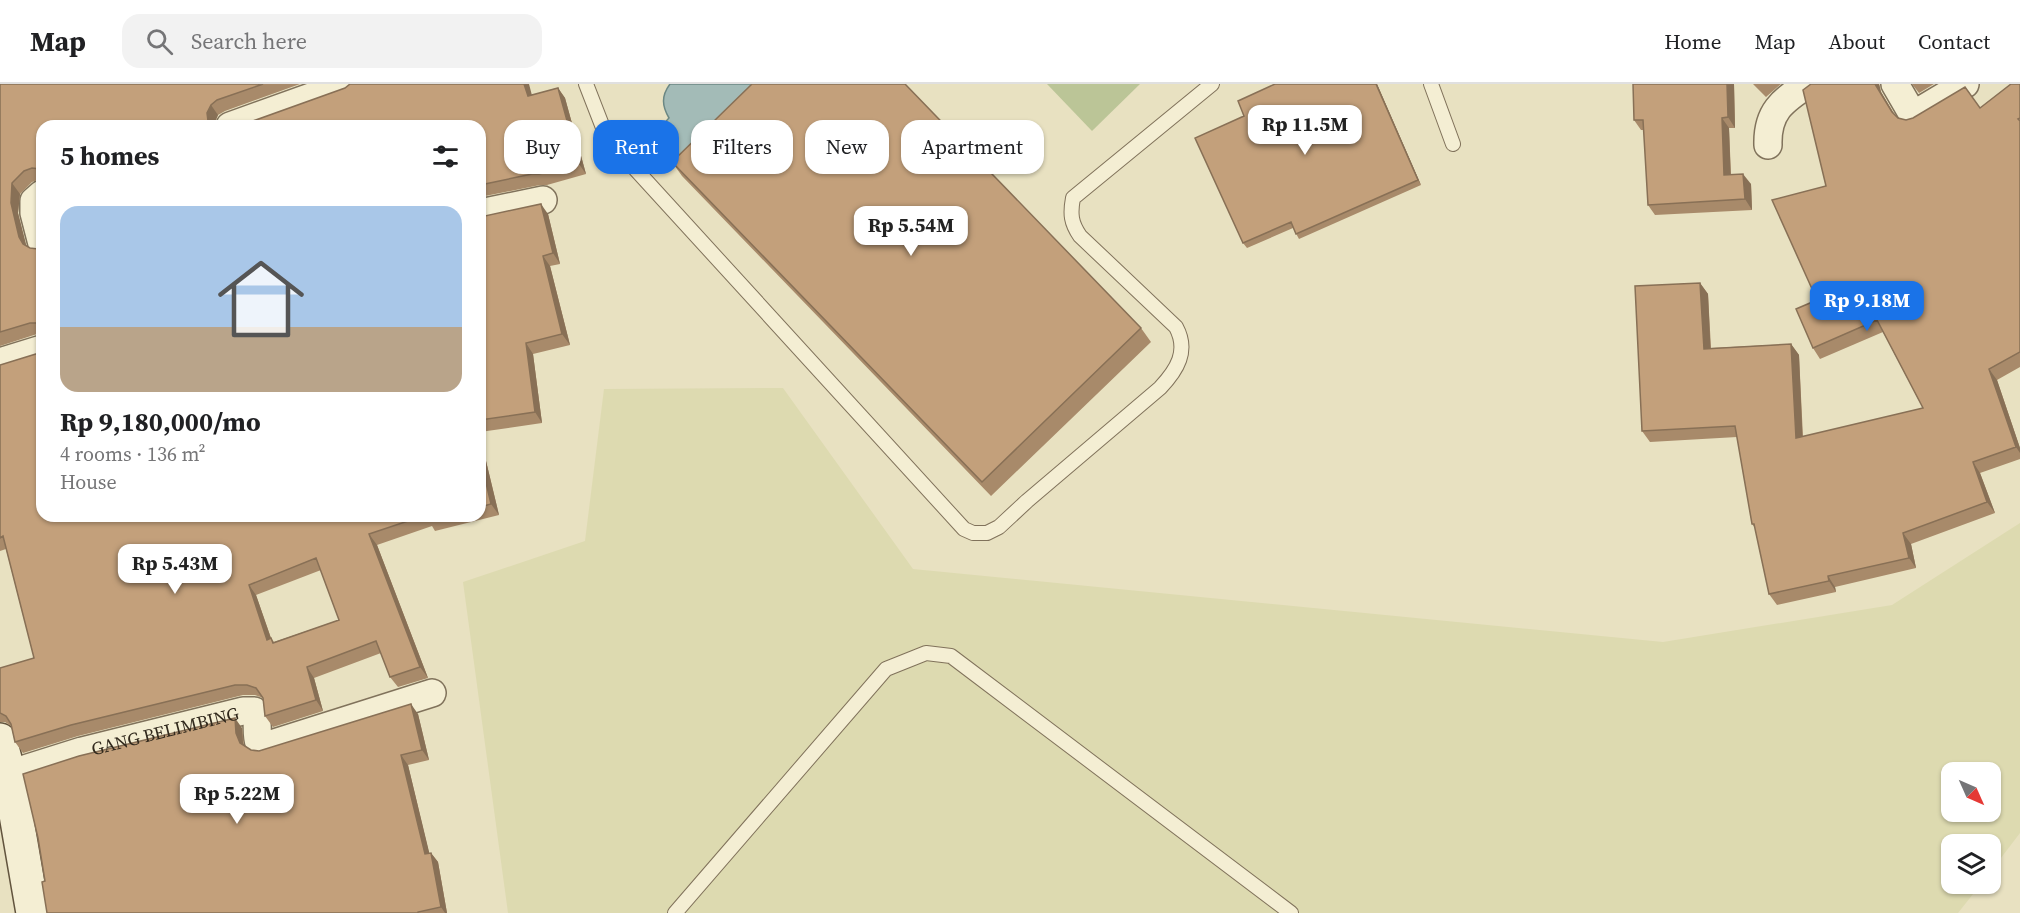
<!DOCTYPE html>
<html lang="en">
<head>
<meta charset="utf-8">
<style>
  body { margin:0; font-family:"Source Serif 4",serif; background:#f2f2f2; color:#202124; height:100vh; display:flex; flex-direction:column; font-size:22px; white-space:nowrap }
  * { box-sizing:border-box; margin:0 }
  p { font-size:20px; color:#757577 }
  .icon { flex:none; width:33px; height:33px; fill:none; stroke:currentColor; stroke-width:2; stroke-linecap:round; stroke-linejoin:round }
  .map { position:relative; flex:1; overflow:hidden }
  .side { position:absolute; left:36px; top:36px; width:450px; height:402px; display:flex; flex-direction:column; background:#fff; border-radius:18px; box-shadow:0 2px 4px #0004 }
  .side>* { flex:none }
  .hud { position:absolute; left:504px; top:36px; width:570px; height:54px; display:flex; gap:12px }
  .needle { width:39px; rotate:135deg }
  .fabs { position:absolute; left:1941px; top:678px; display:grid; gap:12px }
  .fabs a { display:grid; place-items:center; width:60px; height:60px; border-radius:12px; background:#fff; box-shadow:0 2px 4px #0004; font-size:30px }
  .price { position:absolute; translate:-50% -51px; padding:0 14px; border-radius:12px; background:#fff; color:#222; font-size:20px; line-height:39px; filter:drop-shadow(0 2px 3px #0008) }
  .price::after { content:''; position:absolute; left:50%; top:36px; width:18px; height:14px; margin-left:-9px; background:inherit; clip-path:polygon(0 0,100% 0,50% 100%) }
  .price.selected { background:#1a73e8; color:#fff }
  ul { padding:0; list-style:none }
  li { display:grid; align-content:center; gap:12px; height:318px; padding:0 24px }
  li+li { border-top:2px solid #e0e0e0 }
  li span { display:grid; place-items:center; height:186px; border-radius:18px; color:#555 }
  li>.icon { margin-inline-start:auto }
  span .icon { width:108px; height:108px; fill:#fffc; stroke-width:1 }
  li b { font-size:26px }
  h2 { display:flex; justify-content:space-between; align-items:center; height:72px; padding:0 24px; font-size:26px }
  .chip { padding:0 21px; border-radius:18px; background:#fff; box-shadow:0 2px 4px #0004; font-size:21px; line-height:54px }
  .chip.selected { background:#1a73e8; color:#fff }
  header { display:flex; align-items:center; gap:36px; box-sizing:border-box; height:84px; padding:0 30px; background:#fff; border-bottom:2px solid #e0e0e0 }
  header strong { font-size:28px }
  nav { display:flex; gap:33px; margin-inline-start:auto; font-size:21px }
  .search { width:420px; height:54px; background:#f2f2f2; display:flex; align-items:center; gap:15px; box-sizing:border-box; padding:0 21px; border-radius:18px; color:#757577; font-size:22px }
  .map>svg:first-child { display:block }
  .farmland { fill:#dddab0; fill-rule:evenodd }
  .green { fill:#bbc597 }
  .water { fill:#a3bbb7; stroke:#6c8884; stroke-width:1.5 }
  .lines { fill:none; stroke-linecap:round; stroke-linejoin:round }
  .lane-casing { stroke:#80725b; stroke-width:16 }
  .street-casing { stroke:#80725b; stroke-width:30 }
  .secondary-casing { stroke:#62543e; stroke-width:36 }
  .lane { stroke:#f4eed3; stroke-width:14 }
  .street { stroke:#f4eed3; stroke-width:27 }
  .secondary { stroke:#f4eed3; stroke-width:33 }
  .wall { fill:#a88a6a; fill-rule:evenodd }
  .shaded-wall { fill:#887056 }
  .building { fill:#c3a07b; stroke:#887056; stroke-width:1.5; fill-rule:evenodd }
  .labels { text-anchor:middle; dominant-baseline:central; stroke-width:4.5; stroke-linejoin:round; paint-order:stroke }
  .street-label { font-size:18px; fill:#31291d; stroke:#f1ebd0 }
</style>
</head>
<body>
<header>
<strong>Map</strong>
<div class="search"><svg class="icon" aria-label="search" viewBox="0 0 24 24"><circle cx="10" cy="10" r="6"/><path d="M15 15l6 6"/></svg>Search here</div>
<nav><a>Home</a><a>Map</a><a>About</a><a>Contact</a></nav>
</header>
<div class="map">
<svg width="2020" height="829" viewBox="0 0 2020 829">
  <rect width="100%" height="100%" fill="#e8e1c1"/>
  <path class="farmland" d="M 783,304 L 913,485 L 1663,558 L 1892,521 L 2020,439 L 2020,749 L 1991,787 L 1990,760 L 1952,760 L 1952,800 L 1981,800 L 1958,829 L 508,829 L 463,498 L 585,457 L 604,305 ZM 1952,688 L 1990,688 L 1990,728 L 1952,728 Z"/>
  <path class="green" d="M 1047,0 L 1140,0 L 1092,47 Z"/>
  <path class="water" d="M 670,0 L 757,0 L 677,80 L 671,81 L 663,77 L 653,57 L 655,49 L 669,34 C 662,22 661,12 670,0 Z"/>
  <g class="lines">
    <defs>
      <path id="lane" d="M 586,0 L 607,54 L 964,445 L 973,449 L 987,449 L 999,443 L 1027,417 L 1160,304 C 1177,286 1189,267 1176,243 L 1080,152 C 1071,139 1070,130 1073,114 L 1212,0
        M 1431,0 L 1453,60
        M 675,829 L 886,585 L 926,569 L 951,572 L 1291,829"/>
      <g id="street">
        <path d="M 1895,0 L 1913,31 L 1965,0"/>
        <path d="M 230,42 L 347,0"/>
        <path d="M 1768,61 C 1767,28 1782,17 1808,0"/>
        <path d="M 42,110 L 34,117 L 34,129 L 42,160"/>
        <path d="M 480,129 L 543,116"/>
        <path d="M 0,278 L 42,265"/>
        <path id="s1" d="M 9,690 L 82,667 L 243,627 L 254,627 C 260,638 255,648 259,659 L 264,661 L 271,660 L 432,609"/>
      </g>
      <path id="secondary" d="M 0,656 L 9,690 L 33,829"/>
    </defs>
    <use href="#lane" class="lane-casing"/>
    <use href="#street" class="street-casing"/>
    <use href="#secondary" class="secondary-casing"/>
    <use href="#lane" class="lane"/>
    <use href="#street" class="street"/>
    <use href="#secondary" class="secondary"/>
  </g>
  <path class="wall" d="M 0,0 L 300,0 L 225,27 L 218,31 L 214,40 L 215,42 L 42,42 L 42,95 L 40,95 L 32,98 L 20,110 L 18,129 L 26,162 L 30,164 L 38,165 L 42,162 L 42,250 L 37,250 L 0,262 Z
    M 1377,0 L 1421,101 L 1299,155 L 1293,144 L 1247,164 L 1243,159 Z
    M 1734,0 L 1735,44 L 1729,44 L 1731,90 L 1751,100 L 1752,126 L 1655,131 L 1648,121 L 1644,46 L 1641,46 L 1634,36 Z
    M 1753,0 L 1781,0 L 1766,13 Z
    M 1879,0 L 1881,8 L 1895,31 L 1898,34 L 1906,36 L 1980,24 L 2020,0 L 2020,283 L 1997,296 L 2020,364 L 2020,375 L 1980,389 L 1995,429 L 1911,460 L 1916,484 L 1835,503 L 1836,508 L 1777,521 L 1769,510 L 1756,445 L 1752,440 L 1737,353 L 1650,358 L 1642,347 L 1700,199 L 1708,210 L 1711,264 L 1791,260 L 1799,271 L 1803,353 L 1923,324 L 1883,248 L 1820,275 L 1813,264 L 1826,102 Z
    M 1912,0 L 1934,0 L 1919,9 Z
    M 558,4 L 565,14 L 586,90 L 547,101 L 540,101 L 480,113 L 480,42 L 532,11 Z
    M 672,78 L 1141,244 L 1151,258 L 991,412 L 682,92 Z
    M 548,130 L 560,180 L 550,182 L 570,261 L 533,270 L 542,339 L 480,348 L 480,133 Z
    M 0,281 L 42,432 L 480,432 L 480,352 L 499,431 L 435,447 L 432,442 L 377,461 L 428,594 L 398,603 L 390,593 L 381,569 L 314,594 L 323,627 L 273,643 L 265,632 L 263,614 L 255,611 L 243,611 L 78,652 L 23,669 L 15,658 L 11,642 L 5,638 L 0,638 L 0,584 L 34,574 L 6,465 L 0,467 ZM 321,486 L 339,536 L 274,558 L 271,554 L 256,511 Z
    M 418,630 L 429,676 L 408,681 L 429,769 L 431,769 L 438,778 L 447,829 L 47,829 L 45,797 L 242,644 L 244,661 L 251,666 L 259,667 Z"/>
  <path class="shaded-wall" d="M 524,0 L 529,0 L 535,23 L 528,12 Z
    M 1376,0 L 1377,0 L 1421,101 L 1418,96 Z
    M 1727,0 L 1734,0 L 1735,44 L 1728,33 Z
    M 1875,0 L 1879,0 L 1881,8 L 1899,39 L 1892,28 Z
    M 558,4 L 565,14 L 586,90 L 579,80 Z
    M 211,21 L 218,31 L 214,40 L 215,42 L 211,42 L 208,37 L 207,29 Z
    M 1722,34 L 1729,44 L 1731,101 L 1724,91 Z
    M 1743,90 L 1751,100 L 1752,126 L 1745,115 Z
    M 12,99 L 20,110 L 18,129 L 27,164 L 23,160 L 19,153 L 11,119 Z
    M 541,120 L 548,130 L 560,180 L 553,169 Z
    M 543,172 L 550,182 L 570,261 L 562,250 Z
    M 1700,199 L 1708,210 L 1711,275 L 1704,265 Z
    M 526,259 L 533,270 L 542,339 L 535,328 Z
    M 1791,260 L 1799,271 L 1803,365 L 1796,354 Z
    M 1989,285 L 1997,296 L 2020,364 L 2020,369 L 2016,363 Z
    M 480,352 L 499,431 L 491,420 L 480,373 Z
    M 1973,378 L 1980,389 L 1995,429 L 1987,418 Z
    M 1903,449 L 1911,460 L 1916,484 L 1909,474 Z
    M 369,450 L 377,461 L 428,594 L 420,583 Z
    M 1828,492 L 1835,503 L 1836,508 L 1829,497 Z
    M 249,501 L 256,511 L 275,566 L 267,556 Z
    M 307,583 L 314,594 L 323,627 L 316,616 Z
    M 411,620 L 418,630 L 429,676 L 422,666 Z
    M 235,634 L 242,644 L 243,659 L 247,669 L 240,659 L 236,649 Z
    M 401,671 L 408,681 L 432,780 L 425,770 Z
    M 431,769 L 438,778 L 447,829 L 445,829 L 441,823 Z"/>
  <path class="building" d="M 0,0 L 263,0 L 217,16 L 211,21 L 207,29 L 208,37 L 212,42 L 42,42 L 42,86 L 40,85 L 32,84 L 24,87 L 12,99 L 11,119 L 19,153 L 23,160 L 30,164 L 38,165 L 42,162 L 42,241 L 37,239 L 30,239 L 0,248 Z
    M 350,0 L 524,0 L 528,12 L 558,4 L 579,80 L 539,90 L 532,90 L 480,101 L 480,42 L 239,42 L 345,4 Z
    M 752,0 L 905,0 L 1141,244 L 982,398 L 672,78 Z
    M 1275,0 L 1376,0 L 1418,96 L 1296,150 L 1291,138 L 1243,159 L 1195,54 L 1244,32 L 1238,17 Z
    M 1633,0 L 1727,0 L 1728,33 L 1722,34 L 1724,91 L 1743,90 L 1745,115 L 1648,121 L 1643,36 L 1634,36 Z
    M 1811,0 L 1875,0 L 1892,28 L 1898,34 L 1906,36 L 1913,34 L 1965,3 L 1980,24 L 2011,0 L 2020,0 L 2020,34 L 2018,35 L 2020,37 L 2020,268 L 1989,285 L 2016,363 L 1973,378 L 1987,418 L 1903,449 L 1909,474 L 1828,492 L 1829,497 L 1769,510 L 1754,440 L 1752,440 L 1735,342 L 1642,347 L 1635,202 L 1700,199 L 1704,265 L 1791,260 L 1796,354 L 1923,324 L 1877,236 L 1813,264 L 1796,225 L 1817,216 L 1772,116 L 1826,102 L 1803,6 Z
    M 541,120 L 553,169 L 543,172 L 562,250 L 526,259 L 535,328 L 480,336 L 480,133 Z
    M 42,267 L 42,432 L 423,432 L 369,450 L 420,583 L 390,593 L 376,557 L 307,583 L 316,616 L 265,632 L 263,614 L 256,604 L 247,601 L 235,601 L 71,641 L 15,658 L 11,640 L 6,632 L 0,629 L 0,584 L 34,574 L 3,452 L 0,454 L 0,281 L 39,269 ZM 316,474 L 339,536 L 273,559 L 271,554 L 267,556 L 249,501 Z
    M 480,373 L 491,420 L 480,423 Z
    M 426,432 L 444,432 L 427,436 Z
    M 411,620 L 422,666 L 401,671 L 425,770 L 431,769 L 441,823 L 418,828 L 418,829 L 47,829 L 42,798 L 45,797 L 38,754 L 23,690 L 79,672 L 235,634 L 236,649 L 240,659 L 251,666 L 259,667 Z"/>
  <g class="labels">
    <g class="street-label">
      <text stroke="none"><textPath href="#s1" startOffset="162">GANG BELIMBING</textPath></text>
    </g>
  </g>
</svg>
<div class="fabs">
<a><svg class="needle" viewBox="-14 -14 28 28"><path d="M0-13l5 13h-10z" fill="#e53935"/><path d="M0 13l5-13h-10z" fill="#757577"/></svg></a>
<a><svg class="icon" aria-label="layers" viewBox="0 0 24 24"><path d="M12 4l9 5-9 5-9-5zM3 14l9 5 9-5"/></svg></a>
</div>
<b class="price" style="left:1305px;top:72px">Rp 11.5M</b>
<b class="price" style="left:911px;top:173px">Rp 5.54M</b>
<b class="price selected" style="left:1867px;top:248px">Rp 9.18M</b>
<b class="price" style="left:175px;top:511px">Rp 5.43M</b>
<b class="price" style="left:237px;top:741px">Rp 5.22M</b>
<div class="hud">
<a class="chip">Buy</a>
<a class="chip selected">Rent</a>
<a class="chip">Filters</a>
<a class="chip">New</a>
<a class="chip">Apartment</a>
</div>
<section class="side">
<h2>5 homes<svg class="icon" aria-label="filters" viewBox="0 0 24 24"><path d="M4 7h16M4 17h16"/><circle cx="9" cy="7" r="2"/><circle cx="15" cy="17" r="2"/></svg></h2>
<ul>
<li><span style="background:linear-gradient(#a9c7e8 65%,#b9a48a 0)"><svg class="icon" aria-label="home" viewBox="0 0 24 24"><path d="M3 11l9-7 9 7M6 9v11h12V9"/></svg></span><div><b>Rp 9,180,000/mo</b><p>4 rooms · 136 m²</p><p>House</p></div></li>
</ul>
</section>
</div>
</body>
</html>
